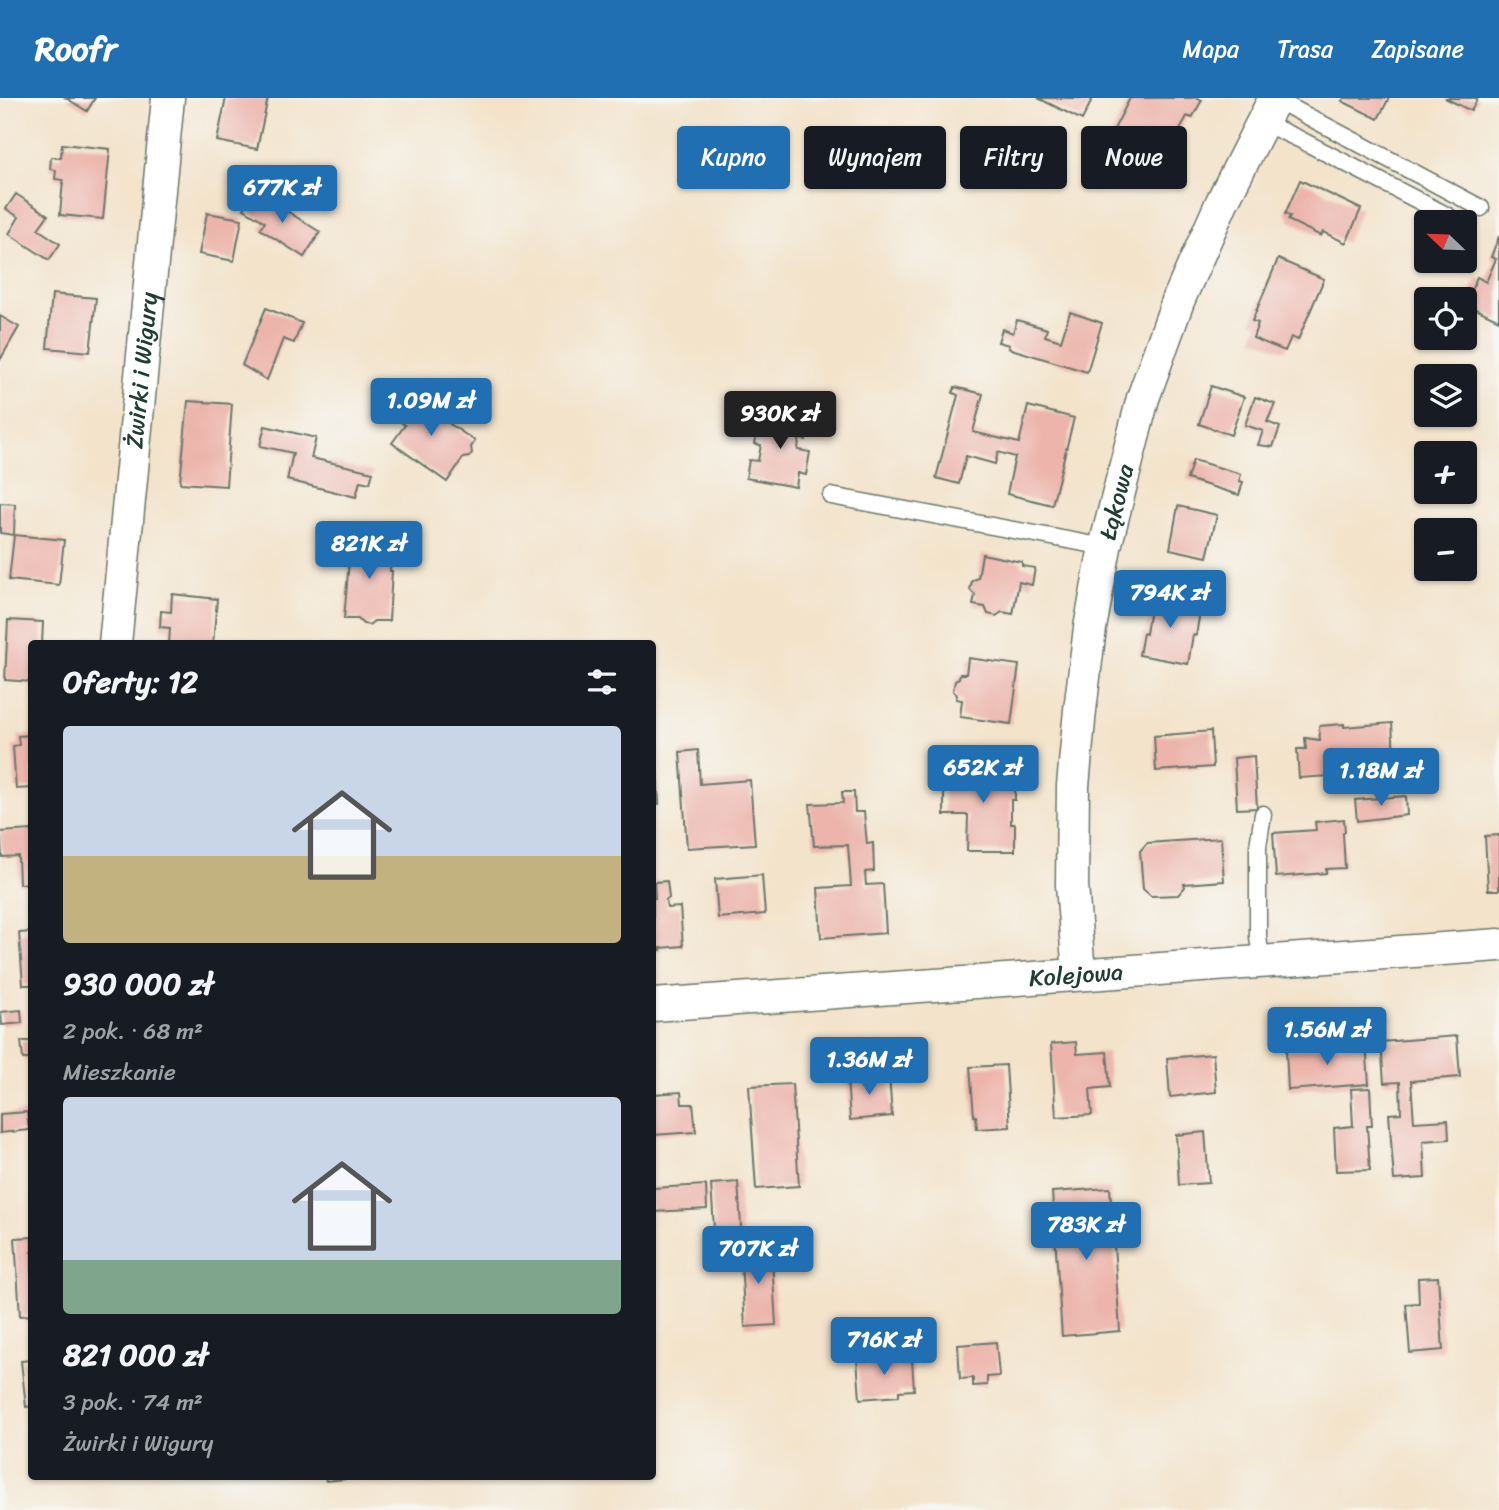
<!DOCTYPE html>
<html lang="pl">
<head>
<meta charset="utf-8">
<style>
  body { margin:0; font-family:Sriracha,sans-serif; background:#242831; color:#f1f3f6; height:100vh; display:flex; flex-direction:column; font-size:26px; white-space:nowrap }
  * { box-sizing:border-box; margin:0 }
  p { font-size:23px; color:#9ea1a6 }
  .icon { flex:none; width:38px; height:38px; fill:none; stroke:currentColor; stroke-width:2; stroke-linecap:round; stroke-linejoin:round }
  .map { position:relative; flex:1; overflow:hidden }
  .drawer { position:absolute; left:28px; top:542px; width:628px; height:840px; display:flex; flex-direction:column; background:#171b24; border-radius:7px; box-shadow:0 2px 5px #0004 }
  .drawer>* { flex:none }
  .banner { position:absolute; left:677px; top:28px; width:665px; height:63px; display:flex; gap:14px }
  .needle { width:46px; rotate:293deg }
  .controls { position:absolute; left:1414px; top:112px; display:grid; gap:14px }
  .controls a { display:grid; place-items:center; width:63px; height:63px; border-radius:7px; background:#171b24; box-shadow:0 2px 5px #0004; font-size:35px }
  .price { position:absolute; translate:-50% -60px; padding:0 16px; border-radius:7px; background:#1f6fb2; color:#fff; font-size:23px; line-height:46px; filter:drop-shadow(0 2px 4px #0008) }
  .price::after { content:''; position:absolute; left:50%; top:42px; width:21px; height:16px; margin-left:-10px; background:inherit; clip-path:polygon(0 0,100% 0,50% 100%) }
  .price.selected { background:#222; color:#fff }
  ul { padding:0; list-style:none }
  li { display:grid; align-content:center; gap:14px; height:371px; padding:0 35px }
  li span { display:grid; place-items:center; height:217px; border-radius:7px; color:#555 }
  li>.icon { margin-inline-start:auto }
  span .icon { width:126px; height:126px; fill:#fffc; stroke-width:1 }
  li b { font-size:30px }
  h2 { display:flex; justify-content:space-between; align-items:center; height:84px; padding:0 35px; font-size:30px }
  .tag { padding:0 24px; border-radius:7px; background:#171b24; box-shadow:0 2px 5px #0004; font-size:24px; line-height:63px }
  .tag.selected { background:#1f6fb2; color:#fff }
  header { display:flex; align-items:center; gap:42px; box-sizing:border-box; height:98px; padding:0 35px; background:#1f6fb2; color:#fff }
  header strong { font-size:33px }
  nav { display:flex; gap:38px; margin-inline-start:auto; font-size:24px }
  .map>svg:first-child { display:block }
  .building { fill:#ecb4aa }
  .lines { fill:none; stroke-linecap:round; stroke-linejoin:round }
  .lane-casing { stroke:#697769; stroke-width:19 }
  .street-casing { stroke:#697769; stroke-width:35 }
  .lane { stroke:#fff; stroke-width:16 }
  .street { stroke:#fff; stroke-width:32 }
  .labels { text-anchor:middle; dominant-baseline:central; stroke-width:5; stroke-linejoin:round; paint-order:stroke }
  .street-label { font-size:24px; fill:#1f3d34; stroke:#f6f6f2 }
</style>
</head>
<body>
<header>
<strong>Roofr</strong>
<nav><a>Mapa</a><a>Trasa</a><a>Zapisane</a></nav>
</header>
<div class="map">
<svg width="1499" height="1412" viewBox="0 0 1499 1412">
  <rect width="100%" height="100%" fill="#f6f6f2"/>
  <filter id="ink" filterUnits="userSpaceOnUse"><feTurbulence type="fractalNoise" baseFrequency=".0143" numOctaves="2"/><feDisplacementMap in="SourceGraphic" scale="14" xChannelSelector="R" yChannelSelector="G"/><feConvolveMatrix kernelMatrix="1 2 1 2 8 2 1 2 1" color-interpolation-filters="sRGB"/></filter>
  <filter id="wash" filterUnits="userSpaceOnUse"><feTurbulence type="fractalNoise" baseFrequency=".00686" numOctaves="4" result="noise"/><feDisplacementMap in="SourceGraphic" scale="28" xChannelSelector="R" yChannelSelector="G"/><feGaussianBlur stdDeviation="1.57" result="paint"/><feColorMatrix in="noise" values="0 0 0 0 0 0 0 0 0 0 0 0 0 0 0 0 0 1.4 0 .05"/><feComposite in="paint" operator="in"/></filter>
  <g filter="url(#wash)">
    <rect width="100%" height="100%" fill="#f3e3cb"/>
    <g id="blocks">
      <path class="building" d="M 66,0 L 95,0 L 87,13 Z
        M 226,0 L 268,0 L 257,51 L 217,43 Z
        M 1038,0 L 1093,0 L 1082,22 Z
        M 1130,0 L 1197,0 L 1202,2 L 1192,20 L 1187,18 L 1171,50 L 1176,53 L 1167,70 L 1137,56 L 1139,52 L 1111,37 Z
        M 1344,0 L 1389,0 L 1378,21 L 1342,3 Z
        M 1445,0 L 1478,0 L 1471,13 Z
        M 62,46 L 110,51 L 103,121 L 60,117 L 63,82 L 55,81 L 56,72 L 50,71 L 51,59 L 61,60 Z
        M 1300,82 L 1361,111 L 1346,145 L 1323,134 L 1321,138 L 1288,122 L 1290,118 L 1285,116 Z
        M 255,93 L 320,134 L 304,159 L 260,131 L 265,124 L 244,111 Z
        M 16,96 L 48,117 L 38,131 L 60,146 L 49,162 L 9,136 L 19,119 L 6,111 Z
        M 207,115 L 242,121 L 234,163 L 199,156 Z
        M 1499,138 L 1499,222 L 1465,206 L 1477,179 L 1486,184 L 1496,161 L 1491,159 Z
        M 1278,161 L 1324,181 L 1298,242 L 1291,239 L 1285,253 L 1253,240 L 1258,225 L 1252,223 Z
        M 52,196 L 96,200 L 90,254 L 47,250 Z
        M 266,210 L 302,225 L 294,245 L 283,241 L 267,282 L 242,267 Z
        M 1070,214 L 1102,225 L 1087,274 L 1008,250 L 1009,247 L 998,244 L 1002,231 L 1013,235 L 1017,222 L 1047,231 L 1045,238 L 1061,243 Z
        M 0,218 L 19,229 L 0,262 Z
        M 1211,288 L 1244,299 L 1231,337 L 1199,326 Z
        M 955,289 L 983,296 L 973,334 L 1019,345 L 1028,308 L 1074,320 L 1052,407 L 1007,396 L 1015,359 L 998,354 L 995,366 L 966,358 L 959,386 L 936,380 L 958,297 L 953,295 Z
        M 412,294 L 447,318 L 444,322 L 475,343 L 471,349 L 472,355 L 469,359 L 463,360 L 447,384 L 392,345 L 405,327 L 394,319 Z
        M 1255,299 L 1275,306 L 1267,324 L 1280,329 L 1273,349 L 1258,347 L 1263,333 L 1245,327 Z
        M 188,303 L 232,306 L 226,388 L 180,385 Z
        M 760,315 L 810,324 L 806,342 L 799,341 L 798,352 L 810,354 L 806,377 L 798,375 L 796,389 L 746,380 L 749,362 L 758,363 L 761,347 L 755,346 Z
        M 265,328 L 316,340 L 311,360 L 373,374 L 370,385 L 360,383 L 356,399 L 287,382 L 293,355 L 260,348 Z
        M 1193,362 L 1241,376 L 1239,383 L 1243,384 L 1239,397 L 1187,381 Z
        M 0,405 L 15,406 L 14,437 L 0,435 Z
        M 1178,408 L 1217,417 L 1207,459 L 1170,451 Z
        M 14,437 L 64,442 L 59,487 L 9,482 Z
        M 351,439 L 392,442 L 390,473 L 392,473 L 389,523 L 374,523 L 369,527 L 363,526 L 358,521 L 344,521 Z
        M 982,456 L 1022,464 L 1022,468 L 1035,470 L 1032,487 L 1019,484 L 1013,516 L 1002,514 L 996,518 L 988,516 L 985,509 L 973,507 L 975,497 L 970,492 L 972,483 L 978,480 Z
        M 172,496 L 217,501 L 213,546 L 169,546 L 170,530 L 160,529 L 161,513 L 171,514 Z
        M 1152,498 L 1201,507 L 1196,538 L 1193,537 L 1188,566 L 1139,557 L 1143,535 L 1146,536 Z
        M 8,522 L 43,524 L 42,546 L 32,546 L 32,584 L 5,582 Z
        M 968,560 L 1019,567 L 1011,626 L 960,619 L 962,602 L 956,601 L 957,597 L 953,593 L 955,583 L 959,580 L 960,576 L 966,576 Z
        M 1392,625 L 1395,674 L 1299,680 L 1297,651 L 1306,651 L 1305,640 L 1320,642 L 1319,628 L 1344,626 L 1344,629 Z
        M 1211,633 L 1213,669 L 1156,673 L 1154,638 Z
        M 32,637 L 32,690 L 16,691 L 13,648 L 19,647 L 18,638 Z
        M 653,639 L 655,639 L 659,706 L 653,707 Z
        M 698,652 L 700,686 L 750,682 L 755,746 L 687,750 L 680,654 Z
        M 1254,658 L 1257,710 L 1237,711 L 1234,660 Z
        M 944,670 L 1015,670 L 1015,702 L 1011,702 L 1011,726 L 1015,726 L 1015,753 L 967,753 L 968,717 L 944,717 Z
        M 842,694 L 854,694 L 855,714 L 864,714 L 867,746 L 873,745 L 874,773 L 865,774 L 866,787 L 883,786 L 886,835 L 821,840 L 818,790 L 851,788 L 848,747 L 814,748 L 810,706 L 843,705 Z
        M 1406,698 L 1407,717 L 1357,723 L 1355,702 Z
        M 1344,721 L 1345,734 L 1343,735 L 1345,770 L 1326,771 L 1326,775 L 1276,779 L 1273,735 L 1316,732 L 1315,724 Z
        M 32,732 L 32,785 L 19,786 L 18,758 L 2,759 L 0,734 Z
        M 1499,737 L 1499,792 L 1488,792 L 1485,738 Z
        M 1221,740 L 1224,783 L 1184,786 L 1185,789 L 1178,797 L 1151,798 L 1143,791 L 1140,753 L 1147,745 Z
        M 762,777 L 765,816 L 718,820 L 715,781 Z
        M 667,783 L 669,800 L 666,802 L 667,810 L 680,809 L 683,848 L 660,850 L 661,852 L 653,853 L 653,800 L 655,800 L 654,784 Z
        M 32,834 L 32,887 L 23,887 L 19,835 Z
        M 21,912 L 22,925 L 2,927 L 1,914 Z
        M 1457,938 L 1460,979 L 1411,983 L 1414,1024 L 1448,1022 L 1449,1041 L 1423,1043 L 1425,1080 L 1394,1082 L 1389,1016 L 1401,1015 L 1400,984 L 1384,985 L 1381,944 Z
        M 21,943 L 32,943 L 32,961 L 23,961 Z
        M 1076,944 L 1077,956 L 1107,954 L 1110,989 L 1090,991 L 1092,1017 L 1056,1019 L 1051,946 Z
        M 1366,945 L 1369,986 L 1288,992 L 1286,952 Z
        M 1213,956 L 1216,994 L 1170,999 L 1167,960 Z
        M 1006,967 L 1010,1029 L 977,1031 L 976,1018 L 974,1018 L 970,969 Z
        M 889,977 L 892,1018 L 850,1022 L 847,980 Z
        M 792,986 L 799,1088 L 756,1091 L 749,988 Z
        M 1370,990 L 1372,1028 L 1367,1028 L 1370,1072 L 1336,1073 L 1334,1030 L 1353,1028 L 1351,991 Z
        M 681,994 L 682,1006 L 693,1006 L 696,1034 L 653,1037 L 653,996 Z
        M 27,1014 L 29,1032 L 0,1035 L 0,1016 Z
        M 1205,1034 L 1209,1085 L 1179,1087 L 1176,1037 Z
        M 738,1084 L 742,1143 L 715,1145 L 711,1086 Z
        M 706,1087 L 707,1111 L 653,1114 L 653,1090 Z
        M 1110,1090 L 1120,1233 L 1062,1238 L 1052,1094 Z
        M 32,1139 L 32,1217 L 20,1218 L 15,1140 Z
        M 771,1146 L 776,1227 L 745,1229 L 740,1148 Z
        M 1438,1179 L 1443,1252 L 1410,1255 L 1406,1206 L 1419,1205 L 1418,1180 Z
        M 996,1244 L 999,1278 L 987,1279 L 987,1287 L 973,1288 L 973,1280 L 960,1281 L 958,1247 Z
        M 896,1258 L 897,1263 L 912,1262 L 914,1292 L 899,1293 L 899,1298 L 860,1301 L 857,1261 Z
        M 32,1262 L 32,1308 L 26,1309 L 21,1263 Z
        M 325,1379 L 344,1379 L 344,1381 L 326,1383 Z"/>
    </g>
  </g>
  <g filter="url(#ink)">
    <use href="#blocks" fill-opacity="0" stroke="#697769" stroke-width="2"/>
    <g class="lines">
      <defs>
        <path id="lane" d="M 1275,1 L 1481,110
          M 1262,24 L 1299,41 L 1448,118 L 1445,124
          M 831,398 L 1105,449
          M 1261,863 L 1258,838 L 1258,748 L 1263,716"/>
        <g id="street">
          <path id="s1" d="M 115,546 L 168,0"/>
          <path id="s2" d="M 1079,876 L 1072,787 L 1073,688 L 1080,612 L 1090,530 L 1105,449 L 1143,300 L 1178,203 L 1222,104 L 1275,0"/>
          <path id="s3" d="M 653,907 L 1499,847"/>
        </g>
      </defs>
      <use href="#lane" class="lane-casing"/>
      <use href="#street" class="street-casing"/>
      <use href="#lane" class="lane"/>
      <use href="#street" class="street"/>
    </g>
  </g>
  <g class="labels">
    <g class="street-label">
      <text stroke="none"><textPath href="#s1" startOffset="275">Żwirki i Wigury</textPath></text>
      <text stroke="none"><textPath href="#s2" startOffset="476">Łąkowa</textPath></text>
      <text stroke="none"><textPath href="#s3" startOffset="424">Kolejowa</textPath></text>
    </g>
  </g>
</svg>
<div class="controls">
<a><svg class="needle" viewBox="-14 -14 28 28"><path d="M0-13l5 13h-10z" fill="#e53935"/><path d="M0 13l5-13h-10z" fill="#9ea1a6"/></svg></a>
<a><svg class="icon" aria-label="locate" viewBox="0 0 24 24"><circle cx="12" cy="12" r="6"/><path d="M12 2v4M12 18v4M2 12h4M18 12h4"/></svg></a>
<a><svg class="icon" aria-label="layers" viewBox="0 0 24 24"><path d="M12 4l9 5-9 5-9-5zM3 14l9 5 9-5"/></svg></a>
<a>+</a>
<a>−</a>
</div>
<b class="price" style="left:282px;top:127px">677K zł</b>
<b class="price" style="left:431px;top:340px">1.09M zł</b>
<b class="price selected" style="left:780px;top:353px">930K zł</b>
<b class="price" style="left:369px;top:483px">821K zł</b>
<b class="price" style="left:1170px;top:532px">794K zł</b>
<b class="price" style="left:983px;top:707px">652K zł</b>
<b class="price" style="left:1381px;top:710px">1.18M zł</b>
<b class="price" style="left:1327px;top:969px">1.56M zł</b>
<b class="price" style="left:869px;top:999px">1.36M zł</b>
<b class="price" style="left:1086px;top:1164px">783K zł</b>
<b class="price" style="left:758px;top:1188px">707K zł</b>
<b class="price" style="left:884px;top:1279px">716K zł</b>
<div class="banner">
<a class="tag selected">Kupno</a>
<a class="tag">Wynajem</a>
<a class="tag">Filtry</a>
<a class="tag">Nowe</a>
</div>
<section class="drawer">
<h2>Oferty: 12<svg class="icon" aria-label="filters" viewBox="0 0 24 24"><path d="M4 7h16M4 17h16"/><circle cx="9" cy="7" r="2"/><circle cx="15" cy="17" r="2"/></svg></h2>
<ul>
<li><span style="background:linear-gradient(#c9d6e8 60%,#c2b280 0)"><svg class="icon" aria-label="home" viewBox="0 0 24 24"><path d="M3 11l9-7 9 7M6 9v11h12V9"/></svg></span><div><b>930 000 zł</b><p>2 pok. · 68 m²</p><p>Mieszkanie</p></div></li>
<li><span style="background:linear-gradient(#c9d6e8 75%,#7fa58c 0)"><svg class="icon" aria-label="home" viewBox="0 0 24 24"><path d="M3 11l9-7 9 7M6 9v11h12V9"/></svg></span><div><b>821 000 zł</b><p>3 pok. · 74 m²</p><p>Żwirki i Wigury</p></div></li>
</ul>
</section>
</div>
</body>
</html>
